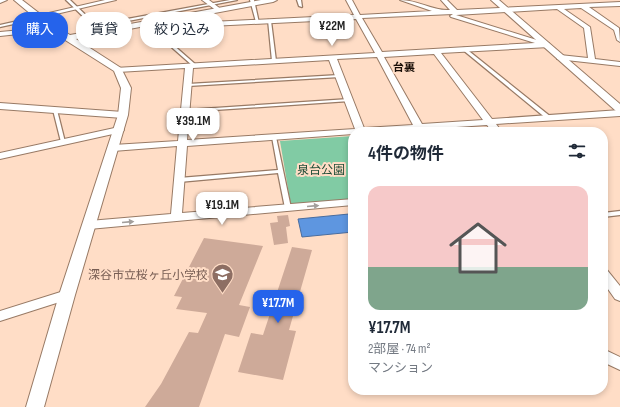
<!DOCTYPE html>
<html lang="ja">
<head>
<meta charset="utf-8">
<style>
  body { margin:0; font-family:"Sofia Sans Condensed","Noto Sans JP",sans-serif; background:#f2f2f3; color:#1f2937; height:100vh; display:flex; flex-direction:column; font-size:15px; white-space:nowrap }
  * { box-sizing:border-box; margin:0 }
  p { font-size:13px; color:#747a83 }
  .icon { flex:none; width:22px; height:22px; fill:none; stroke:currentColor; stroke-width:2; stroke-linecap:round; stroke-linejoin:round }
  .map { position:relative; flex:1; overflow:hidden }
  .sheet { position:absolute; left:348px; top:127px; width:260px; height:268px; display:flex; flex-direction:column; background:#fff; border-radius:16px; box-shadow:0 2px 6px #0003 }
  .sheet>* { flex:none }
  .top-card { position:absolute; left:12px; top:12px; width:276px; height:36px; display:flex; gap:8px }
  .price { position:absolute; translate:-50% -34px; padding:0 9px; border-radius:8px; background:#fff; color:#222; font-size:13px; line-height:26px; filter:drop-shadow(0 1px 2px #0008) }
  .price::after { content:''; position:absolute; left:50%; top:24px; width:12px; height:9px; margin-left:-6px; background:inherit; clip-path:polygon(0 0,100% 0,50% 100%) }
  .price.active { background:#2563eb; color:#fff }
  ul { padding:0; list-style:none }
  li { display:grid; align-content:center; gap:8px; height:212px; padding:0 20px }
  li+li { border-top:1px solid #e0e1e3 }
  li span { display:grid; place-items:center; height:124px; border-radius:12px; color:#555 }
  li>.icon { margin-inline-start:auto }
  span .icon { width:72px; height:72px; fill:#fffc; stroke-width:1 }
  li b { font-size:17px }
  h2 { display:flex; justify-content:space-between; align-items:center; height:48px; padding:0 20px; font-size:17px }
  .chip { padding:0 14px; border-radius:16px; background:#fff; box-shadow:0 2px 6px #0003; font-size:14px; line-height:36px }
  .chip.active { background:#2563eb; color:#fff }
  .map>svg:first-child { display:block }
  .green { fill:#81cba4 }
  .water { fill:#5e96e0; stroke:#496d9f }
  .building { fill:#ceaa99 }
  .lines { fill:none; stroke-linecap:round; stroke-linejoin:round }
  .service-casing { stroke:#987a65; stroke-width:2.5 }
  .minor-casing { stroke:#987a65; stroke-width:2 }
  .tertiary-casing { stroke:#987a65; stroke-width:2 }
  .service { fill:#fff; fill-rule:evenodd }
  .minor { fill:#fff; fill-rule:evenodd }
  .tertiary { fill:#fff; fill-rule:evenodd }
  .oneway { fill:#a39f9c }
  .labels { text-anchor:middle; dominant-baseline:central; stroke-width:4; stroke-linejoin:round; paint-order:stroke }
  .far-neighbourhood-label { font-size:11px; font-weight:bold; fill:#190e07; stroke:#ffddc6 }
  .park-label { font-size:12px; fill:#204d37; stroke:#ffddc6 }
  .education-label { font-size:12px; fill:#785e54; stroke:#ffddc6; text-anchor:end }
</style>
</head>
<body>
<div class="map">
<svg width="620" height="407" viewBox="0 0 620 407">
  <rect width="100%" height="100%" fill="#ffddc6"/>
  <path class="green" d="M 353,136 L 353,200 L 291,206 L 280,141 Z"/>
  <path class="water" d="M 349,214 L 353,225 L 353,232 L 302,237 L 298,219 Z"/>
  <path class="building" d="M 288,215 L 290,226 L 286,227 L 288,243 L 274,245 L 270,223 L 278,222 L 277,216 Z
    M 204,238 L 263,246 L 239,305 L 250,307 L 239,337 L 225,334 L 199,407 L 145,407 L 161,384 L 189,332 L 198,333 L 207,313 L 176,309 L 182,297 L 174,296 Z
    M 292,247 L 312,250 L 289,330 L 296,331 L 283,380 L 238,372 L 251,333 L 263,335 Z"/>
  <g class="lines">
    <defs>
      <path id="service" d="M 66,0 L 70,0 L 95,24 L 100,24 L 230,0 L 237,0 L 102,26 L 107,31 L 105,32 L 99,26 L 93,26 Z
        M 250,0 L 254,0 L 259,23 L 256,22 Z
        M 297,0 L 301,0 L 302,7 L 299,6 Z
        M 40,16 L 42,17 L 41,18 L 0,27 L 0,25 Z
        M 268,20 L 271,21 L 276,61 L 274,62 L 272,61 Z
        M 166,23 L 169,24 L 155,29 L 195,64 L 195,66 L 193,66 L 151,29 Z
        M 463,48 L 465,48 L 551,117 L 551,119 L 547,119 L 463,50 Z
        M 339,75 L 340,75 L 340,77 L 188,86 L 186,85 L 188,84 Z
        M 349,99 L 351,100 L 350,101 L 185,112 L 183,111 L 185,110 Z
        M 53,109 L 57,109 L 57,110 L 65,142 L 65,143 L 61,143 L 61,142 L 53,110 Z
        M 272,136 L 274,136 L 276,137 L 291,208 L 290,209 L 286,209 L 285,208 L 278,173 L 179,182 L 176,180 L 179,178 L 278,170 L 272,137 Z
        M 620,211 L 620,215 L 603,217 L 603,213 Z"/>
      <path id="minor" d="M 0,0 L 7,0 L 0,3 Z
        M 105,0 L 116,0 L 39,18 L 36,16 Z
        M 202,0 L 209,0 L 222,10 L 217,11 Z
        M 346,0 L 352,0 L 360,15 L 432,11 L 400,0 C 418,0 433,11 450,10 L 441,0 L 447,0 L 457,10 L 620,2 L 620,6 L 589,7 L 619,28 L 620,42 L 617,40 L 614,30 L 581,8 L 564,9 L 590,27 L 595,59 L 620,62 L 620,66 L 557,59 L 557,55 L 560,55 L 588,58 L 584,28 L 557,9 L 456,15 L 540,41 L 541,43 L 549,43 L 549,47 L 441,53 L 492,119 L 620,110 L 620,116 L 496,124 L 502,132 L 492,132 L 487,125 L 425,129 L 427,132 L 417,132 L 416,130 L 353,132 L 353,134 L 187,146 L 182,213 L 353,199 L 353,205 L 89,229 L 85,228 L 83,225 L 85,222 L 89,221 L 171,214 L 177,146 L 113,151 L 108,148 L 113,145 L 178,141 L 185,68 L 118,72 L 115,72 L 115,68 L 375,53 L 356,19 L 169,28 L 160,22 L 160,20 L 164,20 L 170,24 L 354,15 ZM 453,14 L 450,16 L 451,17 L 535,43 L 382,52 L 362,18 ZM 434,54 L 483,120 L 422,124 L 384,57 ZM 377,57 L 413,125 L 364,128 L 337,59 ZM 329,60 L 355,129 L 187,140 L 193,68 Z
        M 54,27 L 57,29 L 56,30 L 0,36 L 0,32 Z
        M 0,103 L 123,112 L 127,115 L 123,118 L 0,109 Z
        M 119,127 L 122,128 L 124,130 L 122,132 L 0,159 L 0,153 Z
        M 603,268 L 607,270 L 620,286 L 620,301 L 615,299 L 603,282 Z
        M 67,290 L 72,292 L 74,295 L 72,298 L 0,321 L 0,311 Z
        M 603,349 L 620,357 L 620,370 L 603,362 Z"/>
      <path id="tertiary" d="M 14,0 L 22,0 L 57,27 L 70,35 L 261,0 L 277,0 L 273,2 L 76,39 L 121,68 L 131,88 L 128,115 L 75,295 L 44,407 L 26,407 L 59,295 L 118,115 L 121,88 L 114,71 L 51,31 Z
        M 491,0 L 499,0 L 620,104 L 620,112 L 616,111 Z"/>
    </defs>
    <use href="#service" class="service-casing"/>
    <use href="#minor" class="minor-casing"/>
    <use href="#tertiary" class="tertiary-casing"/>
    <use href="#service" class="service"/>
    <use href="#minor" class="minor"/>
    <use href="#tertiary" class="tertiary"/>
  </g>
  <defs><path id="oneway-solid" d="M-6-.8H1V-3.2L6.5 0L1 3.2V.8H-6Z"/></defs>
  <g class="oneway">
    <use href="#oneway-solid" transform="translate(313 206) rotate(-5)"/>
    <use href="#oneway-solid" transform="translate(128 222) rotate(-5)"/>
  </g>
  <defs>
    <symbol id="school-pin" viewBox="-11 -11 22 30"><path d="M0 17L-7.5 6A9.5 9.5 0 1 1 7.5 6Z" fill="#8d6e63" stroke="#ffddc6"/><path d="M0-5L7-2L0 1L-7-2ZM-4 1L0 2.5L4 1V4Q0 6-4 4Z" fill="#fff"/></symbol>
  </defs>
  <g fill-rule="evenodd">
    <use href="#school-pin" x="210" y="262" width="25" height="34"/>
  </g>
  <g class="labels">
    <g class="far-neighbourhood-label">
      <text x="404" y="67">台裏</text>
    </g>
    <g class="park-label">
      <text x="321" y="170">泉台公園</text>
    </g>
    <g class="education-label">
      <text x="208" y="275">深谷市立桜ヶ丘小学校</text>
    </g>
  </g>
</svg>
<b class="price" style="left:332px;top:47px">¥22M</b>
<b class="price" style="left:193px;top:142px">¥39.1M</b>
<b class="price" style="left:222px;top:226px">¥19.1M</b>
<b class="price active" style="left:278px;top:324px">¥17.7M</b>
<div class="top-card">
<a class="chip active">購入</a>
<a class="chip">賃貸</a>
<a class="chip">絞り込み</a>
</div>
<section class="sheet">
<h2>4件の物件<svg class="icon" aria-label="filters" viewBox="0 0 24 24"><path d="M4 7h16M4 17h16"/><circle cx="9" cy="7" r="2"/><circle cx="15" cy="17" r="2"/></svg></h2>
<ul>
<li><span style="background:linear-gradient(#f6c9c9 65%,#7fa58c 0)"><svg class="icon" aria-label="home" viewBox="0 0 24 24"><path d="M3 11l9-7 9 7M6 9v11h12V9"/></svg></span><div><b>¥17.7M</b><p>2部屋 · 74 m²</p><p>マンション</p></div></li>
</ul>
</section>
</div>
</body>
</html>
